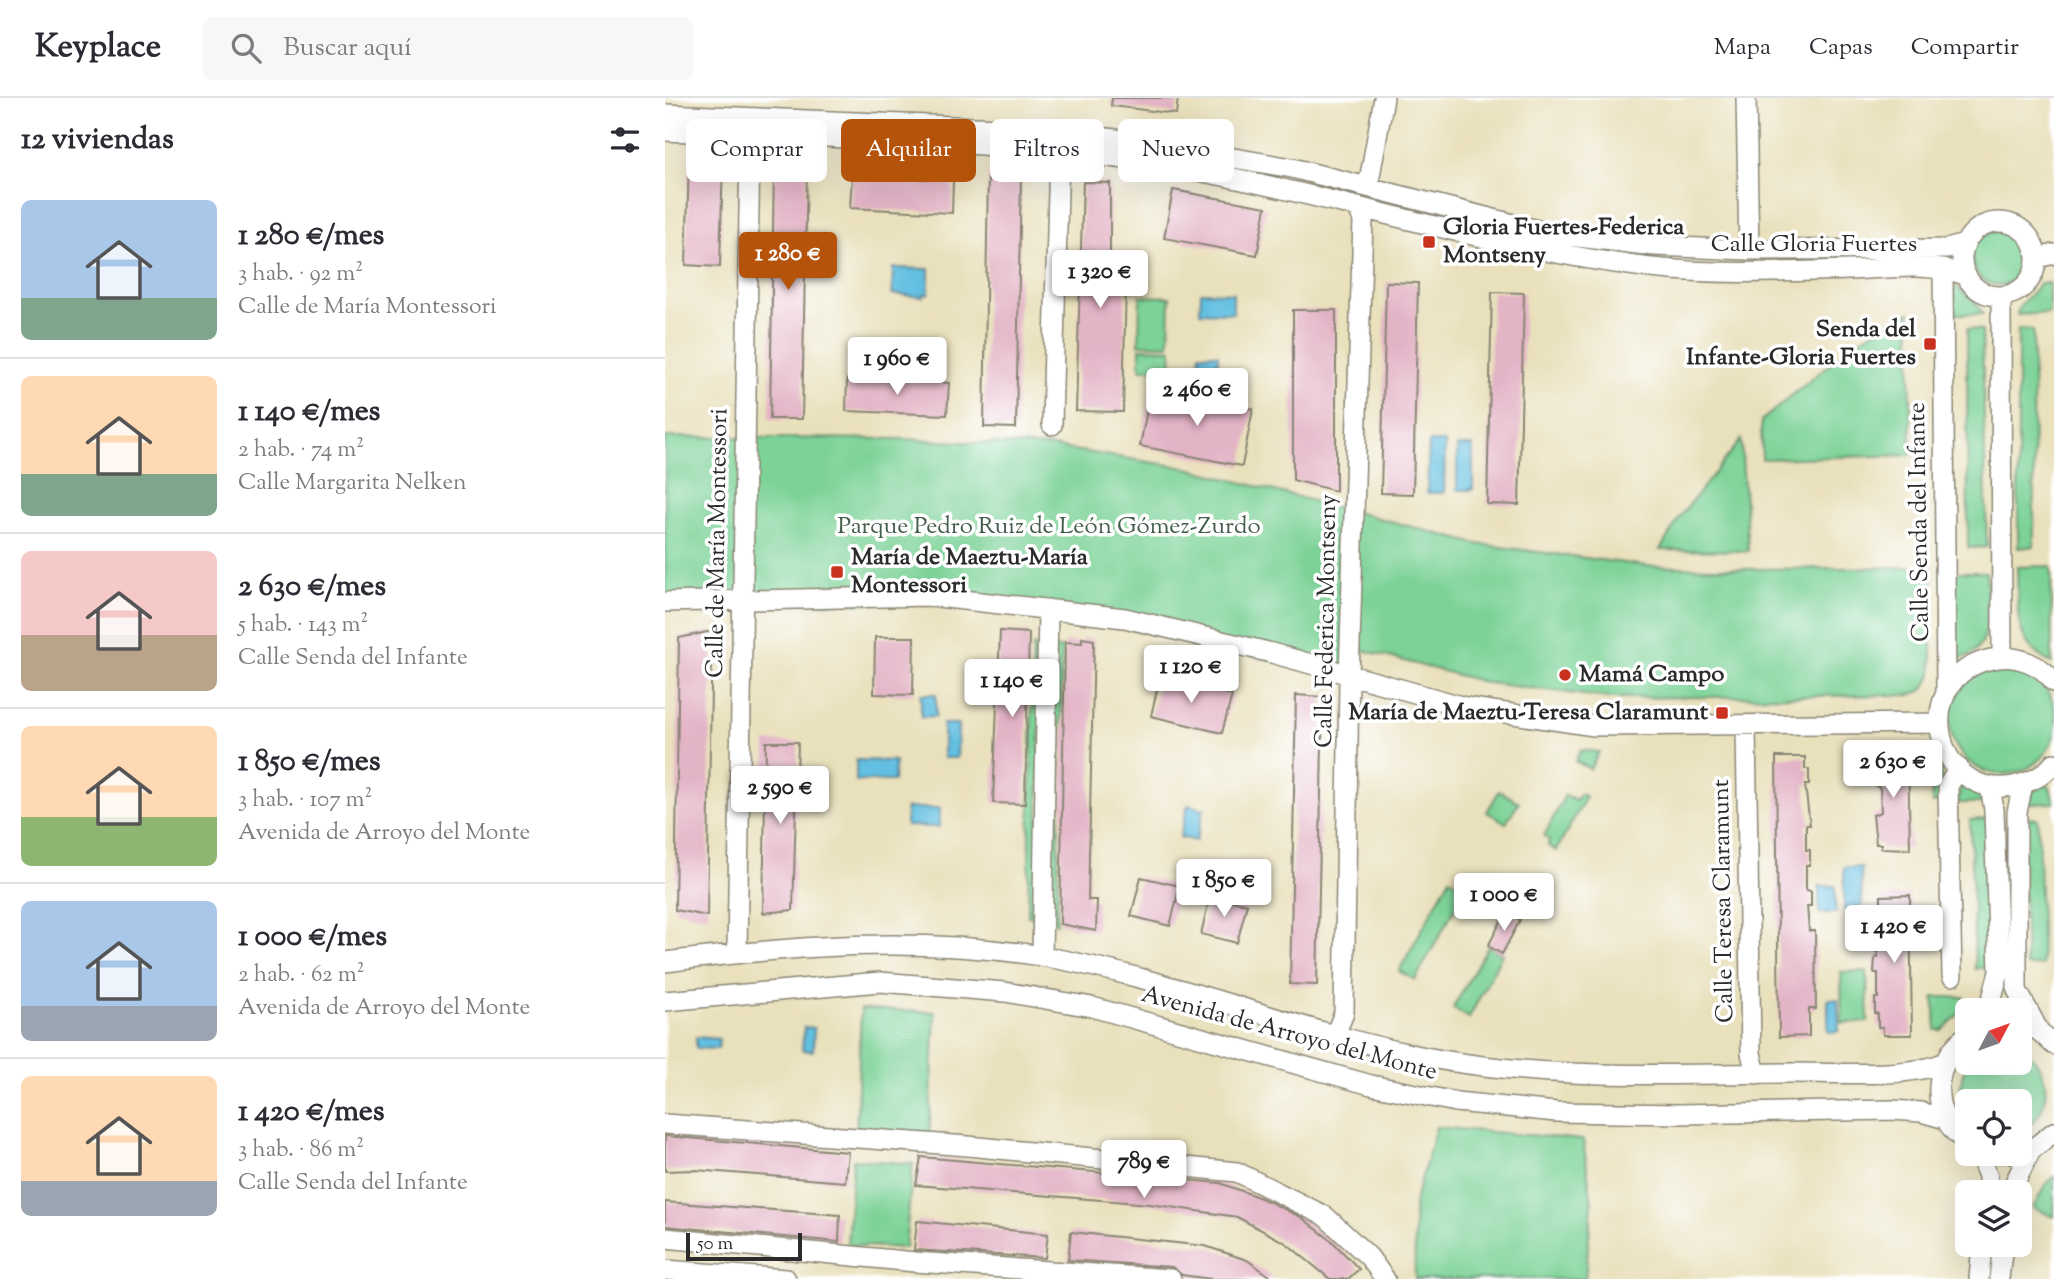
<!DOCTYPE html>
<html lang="es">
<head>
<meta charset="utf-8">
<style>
  body { margin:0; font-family:"Sorts Mill Goudy",serif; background:#f7f7f7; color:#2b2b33; height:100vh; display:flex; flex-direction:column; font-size:26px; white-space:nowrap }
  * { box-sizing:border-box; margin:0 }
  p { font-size:23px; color:#7c7c81 }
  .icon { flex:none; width:38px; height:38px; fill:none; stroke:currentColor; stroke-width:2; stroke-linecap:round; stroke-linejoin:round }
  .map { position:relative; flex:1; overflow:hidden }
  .drawer { display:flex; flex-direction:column; background:#fff; width:665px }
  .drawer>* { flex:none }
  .top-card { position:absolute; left:21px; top:21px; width:665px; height:63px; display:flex; gap:14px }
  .needle { width:46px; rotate:49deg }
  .buttons { position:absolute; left:1290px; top:900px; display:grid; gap:14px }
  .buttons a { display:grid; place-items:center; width:77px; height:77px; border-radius:10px; background:#fff; box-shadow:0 7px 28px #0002; font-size:35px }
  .scale { position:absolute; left:21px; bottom:18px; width:116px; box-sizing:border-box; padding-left:7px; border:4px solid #2b2b2b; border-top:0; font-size:19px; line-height:24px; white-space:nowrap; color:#2b2b2b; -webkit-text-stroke:5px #fff; paint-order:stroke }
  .price { position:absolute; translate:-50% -60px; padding:0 16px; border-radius:7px; background:#fff; color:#222; font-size:23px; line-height:46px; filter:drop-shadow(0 2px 4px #0008) }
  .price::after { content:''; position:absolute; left:50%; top:42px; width:21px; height:16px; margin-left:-10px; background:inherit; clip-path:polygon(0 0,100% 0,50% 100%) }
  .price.selected { background:#b45309; color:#fff }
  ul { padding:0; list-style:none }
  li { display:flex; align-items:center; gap:21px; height:175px; padding:0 21px }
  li+li { border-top:2px solid #e1e1e2 }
  li span { display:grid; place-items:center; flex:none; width:196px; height:140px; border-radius:10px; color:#555 }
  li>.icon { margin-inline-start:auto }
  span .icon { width:84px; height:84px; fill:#fffc; stroke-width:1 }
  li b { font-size:30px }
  h2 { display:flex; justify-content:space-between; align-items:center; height:84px; padding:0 21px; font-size:30px }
  .chip { padding:0 24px; border-radius:10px; background:#fff; box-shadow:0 7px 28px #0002; font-size:24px; line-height:63px }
  .chip.selected { background:#b45309; color:#fff }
  header { display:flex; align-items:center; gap:42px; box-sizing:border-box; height:98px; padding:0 35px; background:#fff; border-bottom:2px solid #e1e1e2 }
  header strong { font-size:33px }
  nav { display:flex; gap:38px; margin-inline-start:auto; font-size:24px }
  .search { width:490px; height:63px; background:#f7f7f7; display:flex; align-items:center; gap:18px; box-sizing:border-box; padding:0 24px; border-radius:10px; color:#7c7c81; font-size:26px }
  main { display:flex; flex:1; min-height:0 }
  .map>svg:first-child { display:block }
  .green { fill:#7bd297; stroke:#537e61; stroke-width:2 }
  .water { fill:#63bfe1; stroke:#477586; stroke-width:2 }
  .building { fill:#e3b3c6 }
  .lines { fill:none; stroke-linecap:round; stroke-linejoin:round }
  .minor-casing { stroke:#8a8674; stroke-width:22 }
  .minor { stroke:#fff; stroke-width:19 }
  .poi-dot { fill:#c8321e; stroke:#fff; stroke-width:2.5 }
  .labels { text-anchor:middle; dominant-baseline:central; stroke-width:7; stroke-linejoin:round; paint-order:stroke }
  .poi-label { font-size:24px; font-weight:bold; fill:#2b2b2b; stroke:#fff; text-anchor:start }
  .street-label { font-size:24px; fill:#2b2b2b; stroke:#fff }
  .park-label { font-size:24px; fill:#435d4b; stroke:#fff }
</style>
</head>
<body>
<header>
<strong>Keyplace</strong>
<div class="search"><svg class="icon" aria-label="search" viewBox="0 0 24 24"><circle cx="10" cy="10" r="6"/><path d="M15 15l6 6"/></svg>Buscar aquí</div>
<nav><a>Mapa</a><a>Capas</a><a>Compartir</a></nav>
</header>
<main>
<section class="drawer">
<h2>12 viviendas<svg class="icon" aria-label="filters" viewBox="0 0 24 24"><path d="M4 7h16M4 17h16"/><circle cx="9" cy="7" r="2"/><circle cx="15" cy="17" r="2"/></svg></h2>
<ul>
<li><span style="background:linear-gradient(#a9c7e8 70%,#7fa58c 0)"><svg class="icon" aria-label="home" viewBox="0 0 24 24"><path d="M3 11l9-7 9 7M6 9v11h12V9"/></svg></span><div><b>1 280 €/mes</b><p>3 hab. · 92 m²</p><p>Calle de María Montessori</p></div></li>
<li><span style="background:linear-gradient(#ffd9b3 70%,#7fa58c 0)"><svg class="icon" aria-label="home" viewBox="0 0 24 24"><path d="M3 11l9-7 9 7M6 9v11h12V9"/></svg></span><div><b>1 140 €/mes</b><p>2 hab. · 74 m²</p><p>Calle Margarita Nelken</p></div></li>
<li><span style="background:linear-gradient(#f6c9c9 60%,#b9a48a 0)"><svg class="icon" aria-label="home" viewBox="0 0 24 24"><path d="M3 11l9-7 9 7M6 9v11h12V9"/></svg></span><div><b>2 630 €/mes</b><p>5 hab. · 143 m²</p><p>Calle Senda del Infante</p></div></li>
<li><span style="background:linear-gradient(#ffd9b3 65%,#8fb573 0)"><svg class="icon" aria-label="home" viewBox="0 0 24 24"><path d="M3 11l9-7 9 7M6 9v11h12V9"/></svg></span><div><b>1 850 €/mes</b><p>3 hab. · 107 m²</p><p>Avenida de Arroyo del Monte</p></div></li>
<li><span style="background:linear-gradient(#a9c7e8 75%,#9aa5b1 0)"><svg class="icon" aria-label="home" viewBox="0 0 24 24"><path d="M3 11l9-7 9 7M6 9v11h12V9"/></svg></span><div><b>1 000 €/mes</b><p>2 hab. · 62 m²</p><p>Avenida de Arroyo del Monte</p></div></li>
<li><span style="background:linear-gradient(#ffd9b3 75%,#9aa5b1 0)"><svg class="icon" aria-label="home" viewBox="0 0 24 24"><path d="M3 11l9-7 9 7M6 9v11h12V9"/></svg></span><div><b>1 420 €/mes</b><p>3 hab. · 86 m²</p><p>Calle Senda del Infante</p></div></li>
</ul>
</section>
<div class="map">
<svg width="1389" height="1181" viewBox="0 0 1389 1181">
  <rect width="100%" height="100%" fill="#fff"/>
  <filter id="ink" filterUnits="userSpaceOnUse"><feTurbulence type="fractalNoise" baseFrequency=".0143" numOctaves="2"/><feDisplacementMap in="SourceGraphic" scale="14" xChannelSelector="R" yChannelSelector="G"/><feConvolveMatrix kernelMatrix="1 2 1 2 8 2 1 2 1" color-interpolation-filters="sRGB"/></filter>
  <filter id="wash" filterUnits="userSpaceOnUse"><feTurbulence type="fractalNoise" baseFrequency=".00686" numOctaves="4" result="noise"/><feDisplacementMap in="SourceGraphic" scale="28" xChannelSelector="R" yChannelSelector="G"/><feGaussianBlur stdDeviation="1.57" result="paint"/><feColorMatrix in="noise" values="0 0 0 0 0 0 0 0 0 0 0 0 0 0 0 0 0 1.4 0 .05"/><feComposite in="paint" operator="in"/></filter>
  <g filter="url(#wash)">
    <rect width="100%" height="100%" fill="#e9e0bc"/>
    <path class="green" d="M1307 160a27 27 0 1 1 54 0a27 27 0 1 1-54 0Z
      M 1374,185 L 1384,185 L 1384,215 L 1352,217 C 1354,201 1369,198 1374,185 Z
      M 1287,186 L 1308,202 L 1318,216 L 1288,216 Z
      M 475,198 L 505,199 L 504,247 L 474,246 Z
      M 1245,214 L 1246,357 L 1097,361 L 1096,323 L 1195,241 Z
      M 1302,231 L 1317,232 L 1322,449 L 1303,450 Z
      M 1353,231 L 1368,232 L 1369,448 L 1353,450 Z
      M 475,250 L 507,251 L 506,271 L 475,271 Z
      M 0,339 L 239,341 L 389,349 L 522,370 L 812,446 L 982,468 L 1084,471 L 1267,469 L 1267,577 L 1258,592 L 1245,597 L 944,600 L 823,585 L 686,549 L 684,579 L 351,506 L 0,504 Z
      M 1076,342 L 1083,453 L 995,452 L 1016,417 Z
      M 1386,468 L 1387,565 C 1345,546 1354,508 1352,469 Z
      M 1291,474 L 1321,474 C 1322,503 1333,557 1290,561 Z
      M 376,548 L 372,819 L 363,818 L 368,549 Z
      M 390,550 L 397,550 L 392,825 L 383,821 Z
      M1285 623a53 53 0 1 1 106 0a53 53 0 1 1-106 0Z
      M 1265,648 L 1276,668 L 1276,704 L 1267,705 Z
      M 916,652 L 934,654 L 925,671 L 910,663 Z
      M 1303,686 L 1322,705 L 1292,705 L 1296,689 Z
      M 1379,687 L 1385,689 L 1389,705 L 1359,706 L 1367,694 Z
      M 834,693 L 854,704 L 841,725 L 822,714 Z
      M 915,696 L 921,699 L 891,753 L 883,748 L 884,741 L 879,738 L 900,697 L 911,702 Z
      M 1357,720 L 1373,721 L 1377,867 L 1361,868 Z
      M 1323,721 L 1326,868 L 1310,871 L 1305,722 Z
      M 785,780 L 801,790 L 750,882 L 734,873 Z
      M 823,848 L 837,856 L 804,920 L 788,910 Z
      M 1202,873 L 1203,924 L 1177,925 L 1176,874 Z
      M 1269,899 L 1299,899 L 1303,908 L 1277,932 L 1271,932 Z
      M 196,911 L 270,914 L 264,1047 L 191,1039 Z
      M 1355,949 C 1389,968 1389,1018 1355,1033 L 1354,1003 L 1302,1003 L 1302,1014 C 1293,999 1293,979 1304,964 L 1354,964 Z
      M 771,1029 L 918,1042 L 927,1106 L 920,1181 L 750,1181 L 749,1107 Z
      M 188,1061 L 248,1066 L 240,1150 L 182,1147 Z
      M 1389,1079 L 1389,1119 L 1368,1110 L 1382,1084 Z"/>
    <path class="water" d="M 228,170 L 264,171 L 264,196 L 258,196 L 258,199 L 227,196 Z
      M 536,194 L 568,195 L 568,215 L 535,214 Z
      M 535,256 L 553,256 L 553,271 L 534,271 Z
      M 764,344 L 780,344 L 779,395 L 762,395 Z
      M 792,348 L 808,348 L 808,392 L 792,392 Z
      M 256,596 L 271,596 L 271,618 L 256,619 Z
      M 278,626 L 293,626 L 292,660 L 278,660 Z
      M 191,662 L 230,663 L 229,683 L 191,683 Z
      M 523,707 L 539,711 L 531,743 L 515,739 Z
      M 241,710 L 275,710 L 274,729 L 241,728 Z
      M 1179,769 L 1196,769 L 1197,813 L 1179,813 Z
      M 1154,788 L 1170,788 L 1171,815 L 1154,815 Z
      M 1163,901 L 1173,901 L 1174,933 L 1163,934 Z
      M 139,929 L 149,930 L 148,953 L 137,952 Z
      M 31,939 L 54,941 L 53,951 L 31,950 Z"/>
    <g id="blocks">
      <path class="building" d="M 447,0 L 513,0 L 511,16 L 446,8 Z
        M 58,60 L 55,169 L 21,167 L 24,61 Z
        M 109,67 L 142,68 L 137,321 L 105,321 Z
        M 323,76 L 356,77 L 351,330 L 319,329 Z
        M 187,78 L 288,82 L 287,115 L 185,110 Z
        M 418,84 L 445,85 L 445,179 L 461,180 L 458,314 L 411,313 Z
        M 508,92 L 601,109 L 592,157 L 499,140 Z
        M 721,184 L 753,185 L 748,396 L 716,395 Z
        M 827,194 L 859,195 L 854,407 L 822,406 Z
        M 628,212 L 671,212 L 671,393 L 628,382 Z
        M 182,281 L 284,285 L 282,317 L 181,313 Z
        M 486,291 L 588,311 L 577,368 L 475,348 Z
        M 47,533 L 42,818 L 10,812 L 14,540 Z
        M 335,533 L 364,535 L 360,706 L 328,705 Z
        M 210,539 L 249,539 L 248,597 L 209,596 Z
        M 417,540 L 429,542 L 423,802 L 432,802 L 431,833 L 395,826 L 400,544 L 417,545 Z
        M 495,579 L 567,597 L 557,635 L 486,618 Z
        M 631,597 L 658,599 L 652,887 L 625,886 Z
        M 101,644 L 133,644 L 128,812 L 98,815 Z
        M 1215,652 L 1243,652 L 1245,751 L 1216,750 L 1216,746 L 1211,746 L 1208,717 L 1216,714 L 1215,690 L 1207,686 L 1208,671 L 1210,671 L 1210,658 L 1215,658 Z
        M 1111,659 L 1140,659 L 1140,671 L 1144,671 L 1144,687 L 1140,687 L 1145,727 L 1141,727 L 1141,752 L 1145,752 L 1145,767 L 1141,767 L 1141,792 L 1146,793 L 1146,808 L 1142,808 L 1144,833 L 1150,833 L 1151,911 L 1144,911 L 1144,938 L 1114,939 Z
        M 476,779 L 515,788 L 505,828 L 466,818 Z
        M 1245,797 L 1247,937 L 1218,937 L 1218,929 L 1213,929 L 1213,916 L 1210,915 L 1210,900 L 1213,900 L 1213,875 L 1209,875 L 1210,860 L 1213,859 L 1212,835 L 1209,835 L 1211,805 L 1216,806 L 1216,798 Z
        M 545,798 L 582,806 L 572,845 L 536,836 Z
        M 841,814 L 855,822 L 837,856 L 823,848 Z
        M 0,1038 L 183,1054 L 180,1084 L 30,1072 L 0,1073 Z
        M 256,1059 L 555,1085 L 596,1100 L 636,1119 L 667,1143 L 694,1171 L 683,1181 L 665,1181 L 621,1145 L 572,1119 L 485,1106 L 251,1087 Z
        M 0,1104 L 175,1117 L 174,1144 L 0,1128 Z
        M 252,1123 L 383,1136 L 380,1160 L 249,1152 Z
        M 406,1134 L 540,1148 L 582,1162 L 609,1181 L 546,1181 L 517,1177 L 507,1169 L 403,1162 Z"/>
    </g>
  </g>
  <g filter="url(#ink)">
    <use href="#blocks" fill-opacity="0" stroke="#8a8674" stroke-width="2"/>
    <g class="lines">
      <defs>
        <path id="minor" d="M 1081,0 L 1084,152
          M 0,16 L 359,31 L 469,43 L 627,70 L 888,136 L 989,148 L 1084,152 L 1282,151 L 1300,146
          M 0,33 C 156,40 314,41 468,62 C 643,87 810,149 986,170 C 1051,177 1118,174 1184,172 C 1221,171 1267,163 1302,178
          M 703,89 L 719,0
          M1297 161a37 37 0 1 1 74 0a37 37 0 1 1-74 0Z
          M 1372,160 L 1389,156
          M 1278,171 L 1281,593
          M 1336,198 L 1337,559
          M 387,327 L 394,54
          M 0,504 L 263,498 L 460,520 L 603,554 L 800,609 L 929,628 L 1273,625
          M 1389,584 C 1377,567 1353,557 1333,560 C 1242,572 1266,703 1348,688 C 1364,685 1379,678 1389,665
          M 1081,629 L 1086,955 L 1091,976
          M 1358,686 L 1352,714 L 1352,892 L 1374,933
          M 72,855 L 85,49 L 90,37
          M 377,858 L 383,511
          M 0,864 C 125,848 251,838 376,858 C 500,879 618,928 741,955 C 863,982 992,977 1117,975 C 1159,974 1242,981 1278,965
          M 1287,878 L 1283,688 L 1294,670
          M 0,903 L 215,884 L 340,894 L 427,909 L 706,987 L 791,1004 L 891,1014 L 1014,1016 L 1227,1012 L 1256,1014 L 1280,1021
          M 1324,912 L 1334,874 L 1329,712 L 1325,688
          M 1362,928 L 1374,933 L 1389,947
          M 670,937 L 679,915 L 684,579 L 698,122 L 693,109
          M 1302,937 C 1267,964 1262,1018 1302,1044
          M 0,1026 L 303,1048 L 572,1074 L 660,1118 L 704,1159 L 720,1181
          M 1314,1055 L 1323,1078 L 1323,1094
          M 1325,1055 L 1354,1055
          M 1356,1055 L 1366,1052 L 1389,1034
          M 1345,1094 L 1366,1052
          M 0,1140 L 250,1164 L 506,1181
          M 0,1172 L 121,1181
          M 1314,1181 L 1317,1146
          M 1334,1181 L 1338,1146"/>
      </defs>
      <use href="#minor" class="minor-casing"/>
      <use href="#minor" class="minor"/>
    </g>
  </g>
  <g class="poi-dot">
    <rect x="757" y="137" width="14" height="14" rx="3.5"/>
    <rect x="1258" y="239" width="14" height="14" rx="3.5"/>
    <rect x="165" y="467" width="14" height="14" rx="3.5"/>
    <circle cx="900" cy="577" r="7"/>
    <rect x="1050" y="608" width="14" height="14" rx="3.5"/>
  </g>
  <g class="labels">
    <g class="poi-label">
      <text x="778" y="130">Gloria Fuertes-Federica<tspan x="778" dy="28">Montseny</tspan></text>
      <text x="1251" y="232" text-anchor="end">Senda del<tspan x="1251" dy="28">Infante-Gloria Fuertes</tspan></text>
      <text x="186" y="460">María de Maeztu-María<tspan x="186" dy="28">Montessori</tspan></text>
      <text x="914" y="577">Mamá Campo</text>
      <text x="1043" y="615" text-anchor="end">María de Maeztu-Teresa Claramunt</text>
    </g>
    <g class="street-label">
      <text x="1149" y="147">Calle Gloria Fuertes</text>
      <text transform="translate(1255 424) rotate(-91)">Calle Senda del Infante</text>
      <text transform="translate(53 445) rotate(-89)">Calle de María Montessori</text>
      <text transform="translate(662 523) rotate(-89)">Calle Federica Montseny</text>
      <text transform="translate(1059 803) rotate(-91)">Calle Teresa Claramunt</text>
      <text transform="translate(624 936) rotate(15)">Avenida de Arroyo del Monte</text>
    </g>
    <g class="park-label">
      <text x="384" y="429">Parque Pedro Ruiz de León Gómez-Zurdo</text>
    </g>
  </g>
</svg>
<div class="buttons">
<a><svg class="needle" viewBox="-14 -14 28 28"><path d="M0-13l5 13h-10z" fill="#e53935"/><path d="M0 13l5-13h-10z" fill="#7c7c81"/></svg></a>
<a><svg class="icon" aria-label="locate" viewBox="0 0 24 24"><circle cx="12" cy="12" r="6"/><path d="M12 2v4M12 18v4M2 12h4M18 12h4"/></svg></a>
<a><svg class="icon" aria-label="layers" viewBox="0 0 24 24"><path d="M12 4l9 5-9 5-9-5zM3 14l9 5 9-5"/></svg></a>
</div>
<div class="scale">50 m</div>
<b class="price selected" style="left:123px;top:194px">1 280 €</b>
<b class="price" style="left:435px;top:212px">1 320 €</b>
<b class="price" style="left:232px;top:299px">1 960 €</b>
<b class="price" style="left:532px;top:330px">2 460 €</b>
<b class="price" style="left:526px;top:607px">1 120 €</b>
<b class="price" style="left:347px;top:621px">1 140 €</b>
<b class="price" style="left:1228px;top:702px">2 630 €</b>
<b class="price" style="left:115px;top:728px">2 590 €</b>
<b class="price" style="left:559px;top:821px">1 850 €</b>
<b class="price" style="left:839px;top:835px">1 000 €</b>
<b class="price" style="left:1229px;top:867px">1 420 €</b>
<b class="price" style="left:479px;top:1102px">789 €</b>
<div class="top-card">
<a class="chip">Comprar</a>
<a class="chip selected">Alquilar</a>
<a class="chip">Filtros</a>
<a class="chip">Nuevo</a>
</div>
</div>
</main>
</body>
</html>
